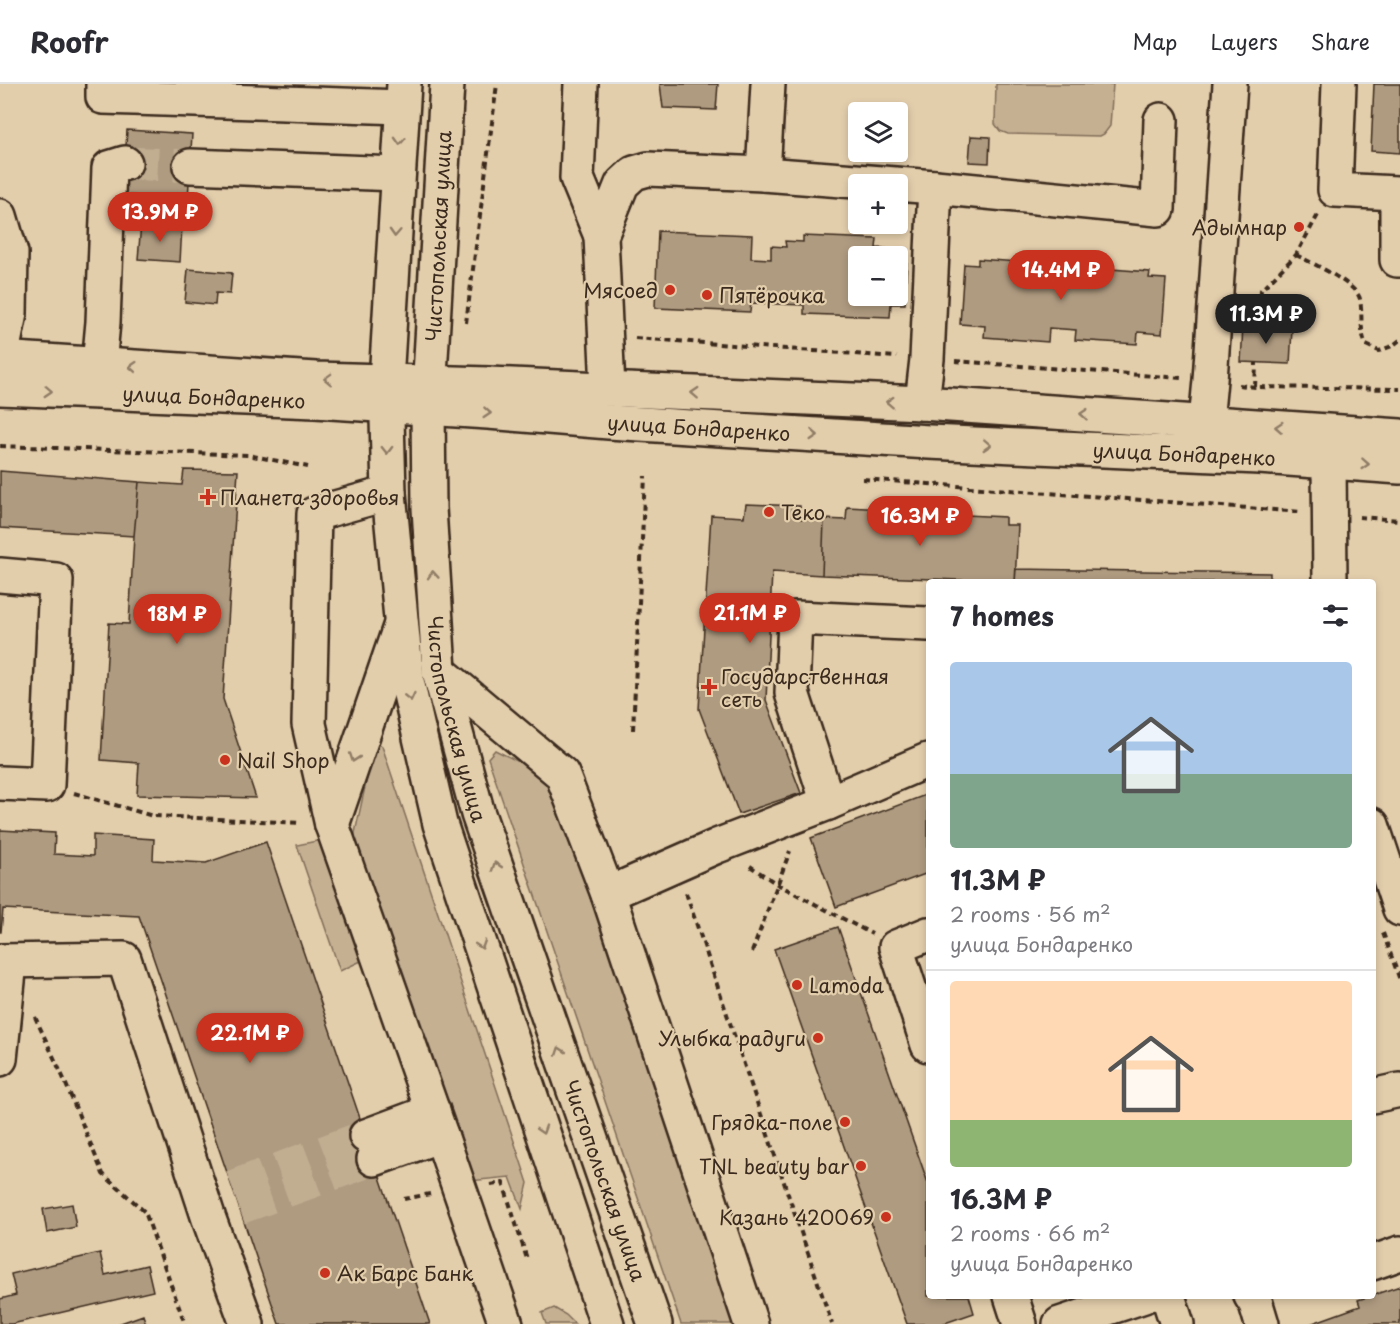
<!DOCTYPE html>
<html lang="en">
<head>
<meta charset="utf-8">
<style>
  body { margin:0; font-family:"Playpen Sans",sans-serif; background:#f2f2f3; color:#2b2b33; height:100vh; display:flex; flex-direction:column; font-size:22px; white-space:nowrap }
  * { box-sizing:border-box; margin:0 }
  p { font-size:20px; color:#7c7c81 }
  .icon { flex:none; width:33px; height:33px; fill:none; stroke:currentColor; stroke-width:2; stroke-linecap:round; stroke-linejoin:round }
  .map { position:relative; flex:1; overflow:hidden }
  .side { position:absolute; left:926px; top:495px; width:450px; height:720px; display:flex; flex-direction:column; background:#fff; border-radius:6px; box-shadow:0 3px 9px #0003 }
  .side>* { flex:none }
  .tools { position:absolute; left:848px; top:18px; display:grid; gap:12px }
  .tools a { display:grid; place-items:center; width:60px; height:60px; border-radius:6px; background:#fff; box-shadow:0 3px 9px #0003; font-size:30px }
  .price { position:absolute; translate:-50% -51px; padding:0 14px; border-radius:21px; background:#c8321e; color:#fff; font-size:20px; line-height:39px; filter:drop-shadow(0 2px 3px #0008) }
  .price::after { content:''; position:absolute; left:50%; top:36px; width:18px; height:14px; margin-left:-9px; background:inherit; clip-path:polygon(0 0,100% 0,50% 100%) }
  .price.selected { background:#222; color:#fff }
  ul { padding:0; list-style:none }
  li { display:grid; align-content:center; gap:12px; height:318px; padding:0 24px }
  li+li { border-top:2px solid #e1e1e2 }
  li span { display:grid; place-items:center; height:186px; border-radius:6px; color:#555 }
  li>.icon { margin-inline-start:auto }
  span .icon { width:108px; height:108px; fill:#fffc; stroke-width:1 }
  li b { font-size:26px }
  h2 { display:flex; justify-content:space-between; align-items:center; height:72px; padding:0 24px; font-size:26px }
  header { display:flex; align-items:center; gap:36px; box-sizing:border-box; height:84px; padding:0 30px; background:#fff; border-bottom:2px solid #e1e1e2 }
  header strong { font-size:28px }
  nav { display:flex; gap:33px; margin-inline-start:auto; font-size:21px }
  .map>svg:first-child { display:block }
  .green { fill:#c5b092; stroke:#806d58; stroke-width:1.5 }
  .building { fill:#af9b80; stroke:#3b2a1e; stroke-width:1.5; fill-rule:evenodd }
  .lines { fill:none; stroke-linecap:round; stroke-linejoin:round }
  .minor-tunnel { stroke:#c1ad90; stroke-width:33; stroke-dasharray:33 16; stroke-linecap:butt }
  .minor-casing { stroke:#3b2a1e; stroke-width:38 }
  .major-casing { stroke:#3b2a1e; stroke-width:38 }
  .path { stroke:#3b2a1e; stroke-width:4; stroke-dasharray:6 4.5; stroke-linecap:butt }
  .minor { stroke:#e3ceac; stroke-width:33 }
  .major { stroke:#e3ceac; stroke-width:33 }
  .oneway { stroke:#8f7c65 }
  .poi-dot { fill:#c8321e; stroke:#e3ceac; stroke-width:2 }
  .labels { text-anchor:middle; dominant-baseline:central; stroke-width:4.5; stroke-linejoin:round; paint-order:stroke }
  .poi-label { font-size:20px; fill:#3b2a1e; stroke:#e3ceac; text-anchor:start }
  .street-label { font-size:20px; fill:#3b2a1e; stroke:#e3ceac }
</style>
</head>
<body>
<header>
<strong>Roofr</strong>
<nav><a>Map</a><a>Layers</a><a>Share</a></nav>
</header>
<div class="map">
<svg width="1400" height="1240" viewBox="0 0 1400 1240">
  <rect width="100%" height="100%" fill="#e3ceac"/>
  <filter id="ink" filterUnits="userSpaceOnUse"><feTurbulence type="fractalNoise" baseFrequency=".0167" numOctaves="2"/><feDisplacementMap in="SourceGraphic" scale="12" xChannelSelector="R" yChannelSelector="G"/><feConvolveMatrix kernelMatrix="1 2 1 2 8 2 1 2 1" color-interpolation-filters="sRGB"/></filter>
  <g filter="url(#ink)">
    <path class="green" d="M 996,0 L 1113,0 L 1110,42 L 1104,50 L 1100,52 L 1008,50 L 1000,47 L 995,40 Z
      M 375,657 L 382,662 L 528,1099 L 522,1125 L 510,1093 L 469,1097 L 356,773 L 355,749 Z
      M 495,666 L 539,688 L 565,715 L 742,1240 L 681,1240 L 488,674 Z
      M 327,755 L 334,797 L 361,877 L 340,887 L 297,761 Z
      M 554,1224 L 566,1231 L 575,1240 L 546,1240 L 542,1229 Z"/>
    <path class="building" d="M 660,0 L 718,0 L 716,26 L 663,24 Z
      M 1374,0 L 1400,0 L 1400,69 L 1371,67 Z
      M 127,46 L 192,50 L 188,115 L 174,114 L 174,142 L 158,141 L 158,113 L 123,111 Z
      M 971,52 L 990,53 L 989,79 L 969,78 Z
      M 141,140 L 182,142 L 180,178 L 138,175 Z
      M 658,147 L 752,151 L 751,174 L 771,175 L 771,162 L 786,163 L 785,157 L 803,158 L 803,152 L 877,155 L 876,164 L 892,165 L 891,172 L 907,172 L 905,220 L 891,220 L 890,233 L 804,230 L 804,221 L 751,219 L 750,228 L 655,224 ZM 858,172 L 897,172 L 897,212 L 858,212 Z
      M 978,175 L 1150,188 L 1149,194 L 1166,195 L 1162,250 L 1138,248 L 1137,260 L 1075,256 L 1076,246 L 1049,244 L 1048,258 L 984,253 L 985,242 L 960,240 L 964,180 L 978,181 Z
      M 188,185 L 232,189 L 230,210 L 216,209 L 215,221 L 185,218 Z
      M 1243,242 L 1292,245 L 1290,280 L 1241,278 Z
      M 184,386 L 238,387 L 223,615 L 256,714 L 137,711 L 139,679 L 101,676 L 109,539 L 129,540 L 134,452 L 139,398 L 182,401 Z
      M 0,387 L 139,398 L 134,452 L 0,444 Z
      M 746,420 L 800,422 L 801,435 L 824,435 L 822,491 L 772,488 L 766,616 L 801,709 L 739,730 L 699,625 L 711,431 L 744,433 Z
      M 847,423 L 903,426 L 902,438 L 947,440 L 947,430 L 1005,433 L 1005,441 L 1018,441 L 1015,498 L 822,491 L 824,435 L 846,436 Z
      M 1016,485 L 1270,489 L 1270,498 L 1015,498 Z
      M 928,710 L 928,789 L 836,823 L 811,754 Z
      M 0,746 L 55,749 L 54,770 L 93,772 L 93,751 L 154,755 L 153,776 L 206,779 L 266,758 L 430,1240 L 279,1240 L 139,832 L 3,825 L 1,848 L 0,848 Z
      M 838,843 L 928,1099 L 928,1212 L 969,1212 L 974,1229 L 942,1240 L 907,1240 L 774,865 Z
      M 72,1120 L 76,1143 L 47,1149 L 43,1125 Z
      M 100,1169 L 105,1191 L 147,1181 L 153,1207 L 12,1240 L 0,1240 L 0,1215 L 16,1211 L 11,1190 Z
      M 1400,1202 L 1400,1240 L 1310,1240 L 1360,1222 L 1358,1216 Z
      M 143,1231 L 146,1240 L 118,1240 Z"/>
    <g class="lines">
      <path class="minor-tunnel" d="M 125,79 L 190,82
        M 232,1103 L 366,1052
        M 239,1124 L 374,1075"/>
      <defs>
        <g id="minor">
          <path d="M 103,0 L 103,13 L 402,23"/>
          <path d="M 581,0 L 577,94 L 601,152"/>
          <path d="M 1339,0 L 1335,106 L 1397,109 L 1397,176 L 1400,176"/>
          <path d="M 190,82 L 398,90"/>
          <path d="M 763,90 L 768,0"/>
          <path d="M 0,132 L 11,169 L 10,229 L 1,274"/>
          <path d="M 0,274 L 316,295 L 489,300 L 922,319 L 1400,352"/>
          <path d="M 99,281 L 103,238 L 109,84 L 125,79"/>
          <path id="s1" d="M 0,304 L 315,317 L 488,328 L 609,338 L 929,358 L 1259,373 L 1400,383"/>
          <path d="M 608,305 L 601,152 L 622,100 L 634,89 L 648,85 L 763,90 L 935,103 L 1158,125 L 1161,36"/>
          <path d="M 922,319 L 927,275 L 935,103"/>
          <path d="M 1190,354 L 1206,338 L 1210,296 L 1230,0"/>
          <path d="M 1328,356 L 1329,377 L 1330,498"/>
          <path d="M 389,409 L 314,430 L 309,640 L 332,741 L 441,1051 L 506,1240"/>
          <path d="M 0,491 L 56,496 L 47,701 L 0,699"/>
          <path d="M 439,587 L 562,690 L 608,810 L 751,1240"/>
          <path d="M 828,719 L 792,609 L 795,534 L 928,540"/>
          <path d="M 332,741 L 401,540"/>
          <path d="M 1372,741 L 1400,825"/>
          <path d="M 608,810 L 717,762 L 828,719 L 928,676"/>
          <path d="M 928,850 L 896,863 L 928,961"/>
          <path d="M 0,877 L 124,875 L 209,1135 L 247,1240"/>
          <path d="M 0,975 L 10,878"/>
          <path d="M 1372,1012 L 1400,1006"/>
          <path d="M 366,1052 L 433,1027"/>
          <path d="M 374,1075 L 441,1051"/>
          <path d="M 1372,1179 L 1400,1169"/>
          <path d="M 1011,1212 L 1020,1240"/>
          <path d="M 1168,1212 L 1177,1240"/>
          <path d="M 1251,1212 L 1256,1220 L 1262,1240"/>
          <path d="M 1060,1240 L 1144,1212"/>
        </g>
        <g id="major">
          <path d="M 404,0 L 386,297 L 389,409 L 407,597 L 440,740 L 607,1240"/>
          <path id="s2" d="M 447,0 L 428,325 L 429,424 L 439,587 L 478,730 L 655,1240"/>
        </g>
      </defs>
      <use href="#minor" class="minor-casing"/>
      <use href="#major" class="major-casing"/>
      <path class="path" d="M 1296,171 C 1310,178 1357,200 1360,215 C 1363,232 1359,244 1366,261 L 1379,267 L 1392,262 L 1400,256
        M 466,239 L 497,0
        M 1258,243 L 1261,206 L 1296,171 L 1319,129
        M 635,254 L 897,273
        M 955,277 L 1181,294
        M 1239,301 L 1255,303 L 1400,305
        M 1255,303 L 1256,279
        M 0,362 L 248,371 L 308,383
        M 863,395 L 1301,428
        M 1359,433 L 1400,436
        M 633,646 L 645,392
        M 74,709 L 153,732 L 300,739
        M 750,782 L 777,800 L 872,850
        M 686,809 L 832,1240
        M 1383,849 L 1400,896
        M 752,868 L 790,767
        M 35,933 L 63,993 L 103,1090 L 145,1128 L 185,1240
        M 491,1101 L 503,1099 L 527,1175
        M 404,1115 L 430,1110"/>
      <use href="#minor" class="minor"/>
      <use href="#major" class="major"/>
    </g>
    <defs><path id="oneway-chevron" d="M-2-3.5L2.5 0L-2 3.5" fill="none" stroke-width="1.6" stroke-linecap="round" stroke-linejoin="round" transform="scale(1.5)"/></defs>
    <g class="oneway">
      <use href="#oneway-chevron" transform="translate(400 57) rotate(93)"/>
      <use href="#oneway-chevron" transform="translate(395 149) rotate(93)"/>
      <use href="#oneway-chevron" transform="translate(133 283) rotate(-176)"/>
      <use href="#oneway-chevron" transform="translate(328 295) rotate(-178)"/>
      <use href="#oneway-chevron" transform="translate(48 307) rotate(3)"/>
      <use href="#oneway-chevron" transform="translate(695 309) rotate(-177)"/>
      <use href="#oneway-chevron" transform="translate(890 318) rotate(-177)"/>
      <use href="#oneway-chevron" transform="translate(487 329) rotate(4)"/>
      <use href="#oneway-chevron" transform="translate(1084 330) rotate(-176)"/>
      <use href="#oneway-chevron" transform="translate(1279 343) rotate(-176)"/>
      <use href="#oneway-chevron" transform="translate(814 351) rotate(4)"/>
      <use href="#oneway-chevron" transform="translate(987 361) rotate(3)"/>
      <use href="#oneway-chevron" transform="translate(387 366) rotate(89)"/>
      <use href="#oneway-chevron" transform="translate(1365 380) rotate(4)"/>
      <use href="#oneway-chevron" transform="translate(433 491) rotate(-94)"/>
      <use href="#oneway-chevron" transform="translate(410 613) rotate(77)"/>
      <use href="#oneway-chevron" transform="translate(354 674) rotate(109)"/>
      <use href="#oneway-chevron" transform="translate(496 782) rotate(-109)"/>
      <use href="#oneway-chevron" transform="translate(481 861) rotate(72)"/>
      <use href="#oneway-chevron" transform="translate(560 967) rotate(-109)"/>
      <use href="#oneway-chevron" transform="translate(542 1046) rotate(72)"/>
    </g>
  </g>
  <g class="poi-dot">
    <circle cx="1299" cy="143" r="6"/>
    <circle cx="670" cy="206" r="6"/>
    <circle cx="707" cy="211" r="6"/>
    <path d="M205 404h6v6h6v6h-6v6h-6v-6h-6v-6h6z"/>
    <circle cx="769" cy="428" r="6"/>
    <path d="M706 594h6v6h6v6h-6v6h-6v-6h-6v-6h6z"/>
    <circle cx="225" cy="676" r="6"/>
    <circle cx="797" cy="901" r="6"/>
    <circle cx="818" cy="954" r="6"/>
    <circle cx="845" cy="1038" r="6"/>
    <circle cx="861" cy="1082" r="6"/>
    <circle cx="886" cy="1133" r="6"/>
    <circle cx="325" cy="1189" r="6"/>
  </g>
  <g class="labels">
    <g class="poi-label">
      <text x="1287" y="143" text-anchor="end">Адымнар</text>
      <text x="658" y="206" text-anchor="end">Мясоед</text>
      <text x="719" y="211">Пятёрочка</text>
      <text x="220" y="413">Планета здоровья</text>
      <text x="781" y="428">Теко</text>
      <text x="721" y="592">Государственная<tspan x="721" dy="23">сеть</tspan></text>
      <text x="237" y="676">Nail Shop</text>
      <text x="809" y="901">Lamoda</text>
      <text x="806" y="954" text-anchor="end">Улыбка радуги</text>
      <text x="833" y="1038" text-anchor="end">Грядка-поле</text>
      <text x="849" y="1082" text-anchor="end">TNL beauty bar</text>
      <text x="874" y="1133" text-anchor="end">Казань 420069</text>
      <text x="337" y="1189">Ак Барс Банк</text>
    </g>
    <g class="street-label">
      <text transform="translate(438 152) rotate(-87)">Чистопольская улица</text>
      <text stroke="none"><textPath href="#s1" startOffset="214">улица Бондаренко</textPath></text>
      <text stroke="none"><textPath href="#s1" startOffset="700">улица Бондаренко</textPath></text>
      <text stroke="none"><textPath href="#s1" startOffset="1186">улица Бондаренко</textPath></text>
      <text stroke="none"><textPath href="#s2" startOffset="638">Чистопольская улица</textPath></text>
      <text stroke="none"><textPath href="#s2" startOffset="1124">Чистопольская улица</textPath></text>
    </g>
  </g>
</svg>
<div class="tools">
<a><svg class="icon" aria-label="layers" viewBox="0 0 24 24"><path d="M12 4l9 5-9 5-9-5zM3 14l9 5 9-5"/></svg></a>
<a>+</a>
<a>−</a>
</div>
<b class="price" style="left:160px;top:159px">13.9M ₽</b>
<b class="price" style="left:1061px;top:217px">14.4M ₽</b>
<b class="price selected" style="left:1266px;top:261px">11.3M ₽</b>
<b class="price" style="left:920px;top:463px">16.3M ₽</b>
<b class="price" style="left:750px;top:560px">21.1M ₽</b>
<b class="price" style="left:177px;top:561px">18M ₽</b>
<b class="price" style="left:250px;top:980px">22.1M ₽</b>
<section class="side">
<h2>7 homes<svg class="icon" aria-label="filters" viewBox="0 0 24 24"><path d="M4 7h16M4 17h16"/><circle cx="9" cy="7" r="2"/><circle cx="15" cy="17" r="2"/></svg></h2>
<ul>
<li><span style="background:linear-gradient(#a9c7e8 60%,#7fa58c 0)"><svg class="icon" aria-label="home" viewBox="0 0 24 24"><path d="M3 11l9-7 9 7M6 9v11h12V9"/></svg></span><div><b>11.3M ₽</b><p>2 rooms · 56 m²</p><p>улица Бондаренко</p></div></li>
<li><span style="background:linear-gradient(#ffd9b3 75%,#8fb573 0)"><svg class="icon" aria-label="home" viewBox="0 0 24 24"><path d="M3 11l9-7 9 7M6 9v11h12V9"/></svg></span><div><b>16.3M ₽</b><p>2 rooms · 66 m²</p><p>улица Бондаренко</p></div></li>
</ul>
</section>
</div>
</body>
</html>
